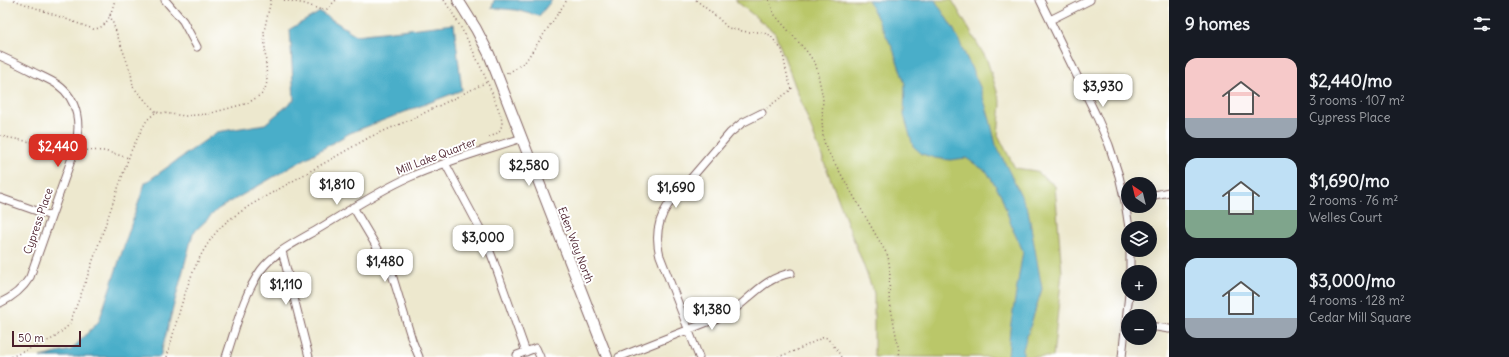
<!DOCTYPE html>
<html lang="en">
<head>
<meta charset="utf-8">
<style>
  body { margin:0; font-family:Delius,sans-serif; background:#242831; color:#f1f3f6; height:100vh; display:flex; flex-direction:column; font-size:15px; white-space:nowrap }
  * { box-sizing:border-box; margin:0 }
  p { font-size:13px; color:#9ea1a6 }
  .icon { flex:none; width:22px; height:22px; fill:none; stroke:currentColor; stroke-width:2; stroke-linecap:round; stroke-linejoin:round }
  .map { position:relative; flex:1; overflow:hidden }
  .details { display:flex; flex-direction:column; background:#171b24; width:340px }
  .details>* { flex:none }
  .needle { width:26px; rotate:325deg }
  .fabs { position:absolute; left:1121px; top:177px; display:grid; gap:8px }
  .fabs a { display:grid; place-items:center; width:36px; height:36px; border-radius:50%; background:#171b24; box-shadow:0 4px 16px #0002; font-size:20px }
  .scale { position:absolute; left:12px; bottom:10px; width:69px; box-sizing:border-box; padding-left:4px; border:2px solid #4a1f2b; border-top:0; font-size:11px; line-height:14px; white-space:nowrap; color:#4a1f2b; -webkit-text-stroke:3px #fff; paint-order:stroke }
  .price { position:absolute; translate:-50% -34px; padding:0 9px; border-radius:8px; background:#fff; color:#222; font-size:13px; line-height:26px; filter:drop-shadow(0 1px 2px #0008) }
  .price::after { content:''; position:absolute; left:50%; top:24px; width:12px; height:9px; margin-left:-6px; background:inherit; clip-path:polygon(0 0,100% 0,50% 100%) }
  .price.active { background:#d93025; color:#fff }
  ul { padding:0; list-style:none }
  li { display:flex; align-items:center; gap:12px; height:100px; padding:0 16px }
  li span { display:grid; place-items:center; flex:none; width:112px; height:80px; border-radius:12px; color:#555 }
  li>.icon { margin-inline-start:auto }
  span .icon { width:48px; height:48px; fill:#fffc; stroke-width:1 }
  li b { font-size:17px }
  h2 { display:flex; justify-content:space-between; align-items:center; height:48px; padding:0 16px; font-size:17px }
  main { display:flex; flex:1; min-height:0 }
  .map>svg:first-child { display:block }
  .green { fill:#bac769; stroke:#82734a }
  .water { fill:#4aaec9; stroke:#4a667a }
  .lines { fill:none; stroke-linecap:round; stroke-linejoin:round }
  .street-casing { stroke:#836564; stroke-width:9 }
  .secondary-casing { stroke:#836564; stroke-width:12 }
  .path { stroke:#836564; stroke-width:1.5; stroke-dasharray:1 3; stroke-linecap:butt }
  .street { stroke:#fff; stroke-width:7 }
  .secondary { stroke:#fff; stroke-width:10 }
  .labels { text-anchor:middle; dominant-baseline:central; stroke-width:4; stroke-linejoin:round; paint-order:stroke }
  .street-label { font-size:11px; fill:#4a1f2b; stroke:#fff }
</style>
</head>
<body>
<main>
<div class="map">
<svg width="1169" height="357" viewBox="0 0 1169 357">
  <rect width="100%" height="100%" fill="#fff"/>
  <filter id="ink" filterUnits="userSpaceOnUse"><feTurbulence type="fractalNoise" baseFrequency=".025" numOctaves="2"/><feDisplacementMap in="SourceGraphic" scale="8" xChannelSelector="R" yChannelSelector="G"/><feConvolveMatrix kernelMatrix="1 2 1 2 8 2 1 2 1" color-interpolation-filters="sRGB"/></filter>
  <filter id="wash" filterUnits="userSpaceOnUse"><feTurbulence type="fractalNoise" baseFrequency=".012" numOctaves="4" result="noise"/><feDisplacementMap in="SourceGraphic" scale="16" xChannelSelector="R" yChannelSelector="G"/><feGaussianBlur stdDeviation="0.9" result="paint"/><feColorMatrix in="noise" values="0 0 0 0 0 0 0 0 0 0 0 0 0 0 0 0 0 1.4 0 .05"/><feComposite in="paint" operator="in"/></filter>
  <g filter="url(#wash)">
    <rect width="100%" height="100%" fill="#ede8ce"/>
    <path class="green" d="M 735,0 L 952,0 L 987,60 L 1001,104 L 998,135 L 1015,168 L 1036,171 L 1055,186 L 1062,273 L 1053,357 L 874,357 L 874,293 L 775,33 Z"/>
    <path class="water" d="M 494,0 L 552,0 L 539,16 L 516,10 L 492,8 Z
      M 868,0 L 935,0 L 954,30 L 980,87 L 990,120 L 996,145 L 1028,210 L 1042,289 L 1023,349 L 1023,357 L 1008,357 L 1010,329 L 1023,251 L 1013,230 L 1001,195 L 987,172 L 966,158 L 950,160 L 935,158 L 922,154 L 913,146 L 904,115 L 905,84 L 893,49 Z
      M 320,12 L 356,35 L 454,24 L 462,90 L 350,133 L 218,209 L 193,233 L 160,357 L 40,357 L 71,350 L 99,321 L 145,183 L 217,132 L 265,124 L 294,100 L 290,29 Z"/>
  </g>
  <g filter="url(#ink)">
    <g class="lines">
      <defs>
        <path id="street" d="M 165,0 L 183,21 L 197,47
          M 1040,0 L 1096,115 L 1109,145 L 1119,176 L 1125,202 L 1129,228
          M 1050,20 L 1090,0
          M 0,56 C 11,61 22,66 33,72 C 41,76 51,80 58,85 C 79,100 81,126 75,149 L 30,277 C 22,290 13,297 0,303
          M 445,163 L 483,234 L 494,262 L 526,352
          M 1150,196 L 1169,192
          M 0,198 L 51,216
          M 353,207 L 391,271 L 412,340 L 419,357
          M 1130,250 L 1130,272
          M 282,251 L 309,357
          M 1150,326 L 1169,329
          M 226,357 C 236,328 243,295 261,270 C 275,251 300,240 320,228 C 350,210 378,191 410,177 C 446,161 485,150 522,138
          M 517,357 L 517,355 L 536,348 L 540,357
          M 619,357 L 728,314 C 752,298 762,279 791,273
          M 699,357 L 660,256 C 655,237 657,221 668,205 L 730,133 L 742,123 L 762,113
          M 1122,357 L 1129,294"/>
        <path id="secondary" d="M 458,0 L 476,29 L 489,54 L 607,357"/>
      </defs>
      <use href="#street" class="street-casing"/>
      <use href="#secondary" class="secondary-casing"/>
      <path class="path" d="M 14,0 L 93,29 C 108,29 111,12 115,0
        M 284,0 L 306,4 L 321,10 L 327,9 L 336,0
        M 444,0 C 464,30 478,60 492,93 C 495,102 501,113 502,122 C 502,131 496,135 489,137
        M 696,0 L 718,18 L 728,28 L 747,32 L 760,32 L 770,35 L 782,50 L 788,79 L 792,89 L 767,108
        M 769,0 L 774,14 L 808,53 L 816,65 L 823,98 L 822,119 L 823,138 L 826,148 L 888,256 L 890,270 L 889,297 L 900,357
        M 110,15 L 131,73 L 133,87 L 156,112
        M 507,72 L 507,74 L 525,62 L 567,0
        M 0,136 L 67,149
        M 83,150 L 104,151 L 129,158
        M 11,357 L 54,338 L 69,325 L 83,289 L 131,151 L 142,129 L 147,120 L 156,112 L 185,116 L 208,114 L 248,103 L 262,94 L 265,89 L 267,82 L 264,31 L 271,0
        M 167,357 C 179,314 191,255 224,224 C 232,217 241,212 249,206 L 370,137 L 414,118 L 487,82
        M 778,357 L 797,350 L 824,337 L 827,338 L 837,350 L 841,357"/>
      <use href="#street" class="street"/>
      <use href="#secondary" class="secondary"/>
    </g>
  </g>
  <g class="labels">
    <g class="street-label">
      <text transform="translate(436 156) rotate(-21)">Mill Lake Quarter</text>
      <text transform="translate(38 221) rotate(-71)">Cypress Place</text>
      <text transform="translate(576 245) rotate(69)">Eden Way North</text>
    </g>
  </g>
</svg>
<div class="fabs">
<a><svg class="needle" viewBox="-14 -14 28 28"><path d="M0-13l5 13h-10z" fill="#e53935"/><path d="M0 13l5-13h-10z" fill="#9ea1a6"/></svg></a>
<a><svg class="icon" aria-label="layers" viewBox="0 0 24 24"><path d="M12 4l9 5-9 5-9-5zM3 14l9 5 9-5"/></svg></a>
<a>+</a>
<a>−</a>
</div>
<div class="scale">50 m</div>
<b class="price" style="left:1103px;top:108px">$3,930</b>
<b class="price active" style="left:58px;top:168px">$2,440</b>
<b class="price" style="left:529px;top:187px">$2,580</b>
<b class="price" style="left:337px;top:206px">$1,810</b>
<b class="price" style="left:676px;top:209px">$1,690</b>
<b class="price" style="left:483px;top:259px">$3,000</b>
<b class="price" style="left:385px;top:283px">$1,480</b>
<b class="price" style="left:286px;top:306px">$1,110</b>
<b class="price" style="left:712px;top:331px">$1,380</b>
</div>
<section class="details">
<h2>9 homes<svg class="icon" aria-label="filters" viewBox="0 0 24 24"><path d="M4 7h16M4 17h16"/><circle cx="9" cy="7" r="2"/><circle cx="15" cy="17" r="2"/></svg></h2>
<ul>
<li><span style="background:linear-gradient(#f6c9c9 75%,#9aa5b1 0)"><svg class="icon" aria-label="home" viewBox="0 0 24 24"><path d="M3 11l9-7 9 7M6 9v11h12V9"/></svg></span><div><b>$2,440/mo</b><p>3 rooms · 107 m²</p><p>Cypress Place</p></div></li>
<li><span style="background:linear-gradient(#bfe0f5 65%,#7fa58c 0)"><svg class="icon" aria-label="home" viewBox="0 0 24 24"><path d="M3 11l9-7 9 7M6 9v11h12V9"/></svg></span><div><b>$1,690/mo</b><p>2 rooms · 76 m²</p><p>Welles Court</p></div></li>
<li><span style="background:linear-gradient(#bfe0f5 75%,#9aa5b1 0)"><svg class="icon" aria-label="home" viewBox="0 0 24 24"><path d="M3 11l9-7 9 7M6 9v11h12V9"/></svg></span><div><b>$3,000/mo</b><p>4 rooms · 128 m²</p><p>Cedar Mill Square</p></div></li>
</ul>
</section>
</main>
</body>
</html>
